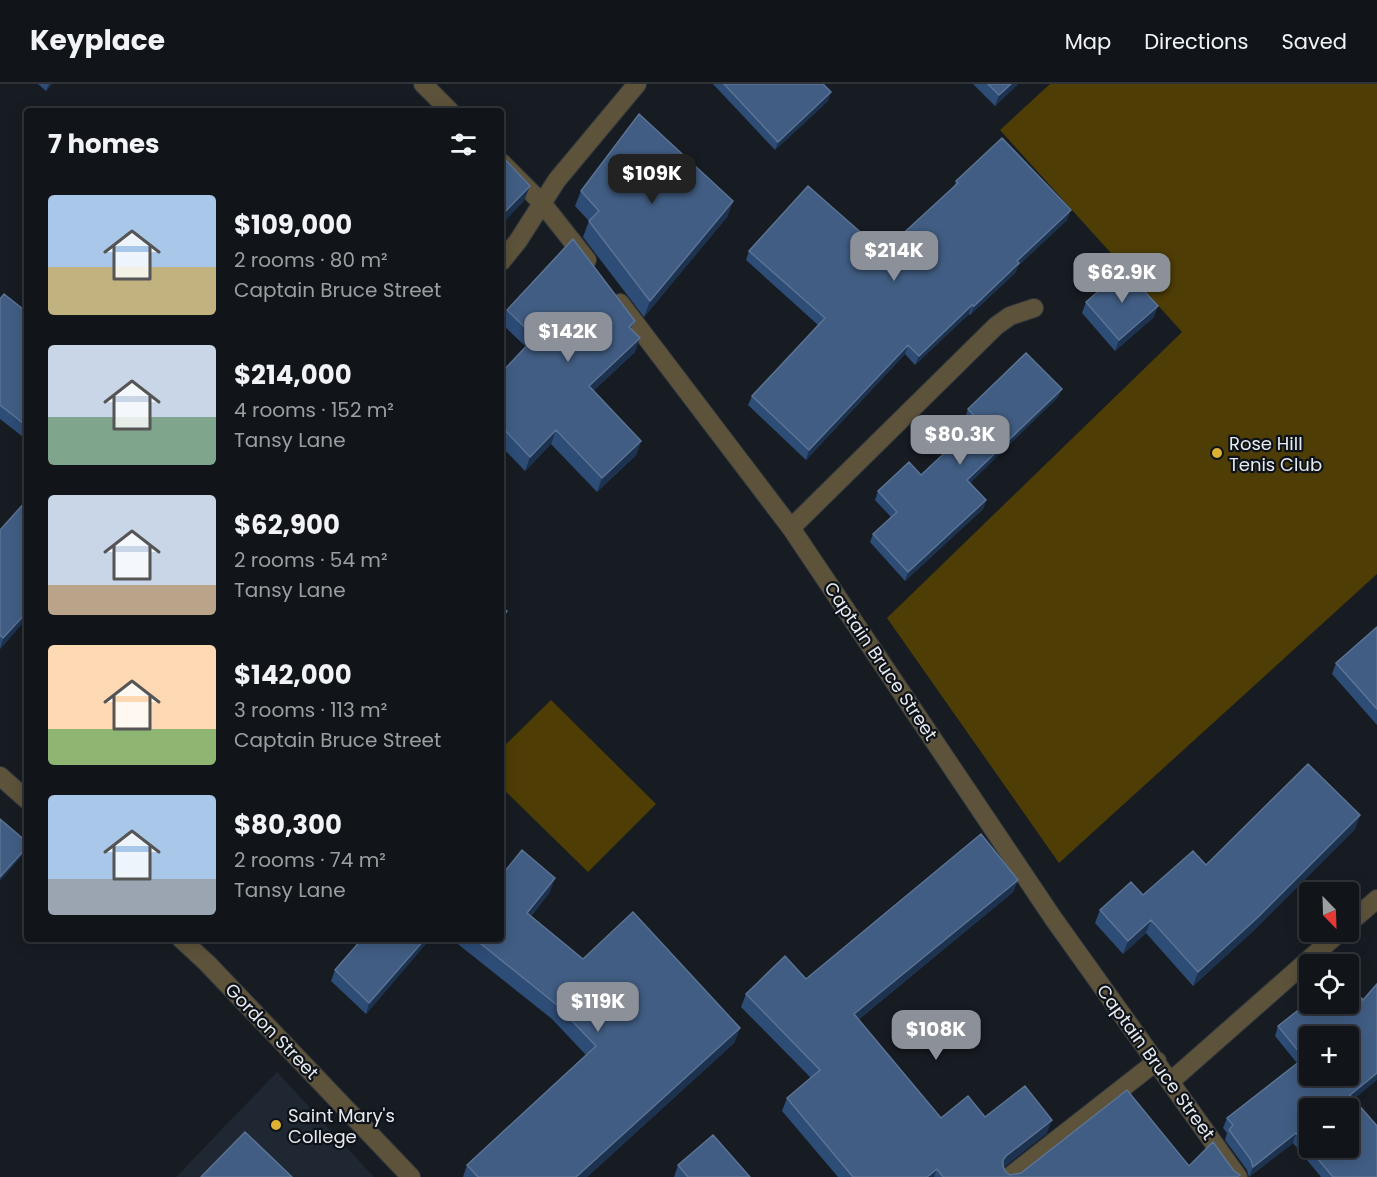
<!DOCTYPE html>
<html lang="en">
<head>
<meta charset="utf-8">
<style>
  body { margin:0; font-family:Poppins,sans-serif; background:#1a1e23; color:#f1f3f6; height:100vh; display:flex; flex-direction:column; font-size:22px; white-space:nowrap }
  * { box-sizing:border-box; margin:0 }
  p { font-size:20px; color:#9c9fa2 }
  .icon { flex:none; width:33px; height:33px; fill:none; stroke:currentColor; stroke-width:2; stroke-linecap:round; stroke-linejoin:round }
  .map { position:relative; flex:1; overflow:hidden }
  .details { position:absolute; left:24px; top:24px; width:480px; height:834px; display:flex; flex-direction:column; background:#11151a; border-radius:6px; box-shadow:0 3px 15px #0003,0 0 0 2px #303439 }
  .details>* { flex:none }
  .needle { width:39px; rotate:157deg }
  .buttons { position:absolute; left:1299px; top:798px; display:grid; gap:12px }
  .buttons a { display:grid; place-items:center; width:60px; height:60px; border-radius:6px; background:#11151a; box-shadow:0 3px 15px #0003,0 0 0 2px #303439; font-size:30px }
  .price { position:absolute; translate:-50% -51px; padding:0 14px; border-radius:12px; background:#8c9099; color:#fff; font-size:20px; line-height:39px; filter:drop-shadow(0 2px 3px #0008) }
  .price::after { content:''; position:absolute; left:50%; top:36px; width:18px; height:14px; margin-left:-9px; background:inherit; clip-path:polygon(0 0,100% 0,50% 100%) }
  .price.active { background:#222; color:#fff }
  ul { padding:0; list-style:none }
  li { display:flex; align-items:center; gap:18px; height:150px; padding:0 24px }
  li span { display:grid; place-items:center; flex:none; width:168px; height:120px; border-radius:6px; color:#555 }
  li>.icon { margin-inline-start:auto }
  span .icon { width:72px; height:72px; fill:#fffc; stroke-width:1 }
  li b { font-size:26px }
  h2 { display:flex; justify-content:space-between; align-items:center; height:72px; padding:0 24px; font-size:26px }
  header { display:flex; align-items:center; gap:36px; box-sizing:border-box; height:84px; padding:0 30px; background:#11151a; border-bottom:2px solid #303439 }
  header strong { font-size:28px }
  nav { display:flex; gap:33px; margin-inline-start:auto; font-size:21px }
  .map>svg:first-child { display:block }
  .built { fill:#1f2733 }
  .green { fill:#4e3d05 }
  .lines { fill:none; stroke-linecap:round; stroke-linejoin:round }
  .minor-casing { stroke:#343940; stroke-width:20 }
  .minor { stroke:#5d533b; stroke-width:18 }
  .wall { fill:#2d4c76 }
  .shaded-wall { fill:#1c324f }
  .building { fill:#415d83; stroke:#5b7394; stroke-width:1.5; fill-rule:evenodd }
  .poi-dot { fill:#dcb233; stroke:#0e131a; stroke-width:2 }
  .labels { text-anchor:middle; dominant-baseline:central; stroke-width:4.5; stroke-linejoin:round; paint-order:stroke }
  .poi-label { font-size:18px; fill:#e7eaef; stroke:#0e131a; text-anchor:start }
  .street-label { font-size:18px; fill:#e7eaef; stroke:#0e131a }
</style>
</head>
<body>
<header>
<strong>Keyplace</strong>
<nav><a>Map</a><a>Directions</a><a>Saved</a></nav>
</header>
<div class="map">
<svg width="1377" height="1093" viewBox="0 0 1377 1093">
  <rect width="100%" height="100%" fill="#171c23"/>
  <path class="built" d="M 277,988 L 374,1093 L 176,1093 Z"/>
  <path class="green" d="M 1050,0 L 1377,0 L 1377,490 L 1059,779 L 887,534 L 1182,248 L 1000,46 Z
    M 551,616 L 656,720 L 588,788 L 501,703 L 501,665 Z"/>
  <g class="lines">
    <defs>
      <path id="minor" d="M 423,0 L 450,27
        M 501,78 L 542,119 L 587,176
        M 501,178 L 518,157 L 557,96 L 637,0
        M 620,219 L 791,444 L 1053,834 L 1238,1093
        M 791,444 L 996,242 L 1010,232 L 1034,224
        M 0,692 L 27,716
        M 1348,840 L 1377,815
        M 181,855 L 207,879 L 411,1093
        M 1171,997 L 1340,848
        M 1009,1093 L 1157,977"/>
    </defs>
    <use href="#minor" class="minor-casing"/>
    <use href="#minor" class="minor"/>
  </g>
  <path class="wall" d="M 38,0 L 52,0 L 46,7 Z
    M 713,0 L 823,0 L 828,17 L 775,66 Z
    M 973,0 L 1018,0 L 995,22 Z
    M 956,97 L 1067,136 L 1018,182 L 1015,189 L 970,231 L 969,230 L 915,281 L 905,270 L 806,376 L 748,321 L 752,312 L 818,241 L 746,176 L 749,167 L 883,168 L 954,103 Z
    M 581,107 L 733,117 L 727,133 L 644,233 L 583,153 L 589,137 L 575,122 Z
    M 0,215 L 23,225 L 27,220 L 27,356 L 0,335 Z
    M 1086,218 L 1154,233 L 1115,267 L 1082,229 Z
    M 507,226 L 635,237 L 631,245 L 635,268 L 593,307 L 641,357 L 636,371 L 597,408 L 551,360 L 525,387 L 501,362 L 501,289 L 526,263 L 502,240 Z
    M 1062,305 L 1058,313 L 970,399 L 986,416 L 983,425 L 905,497 L 870,458 L 873,450 L 891,433 L 875,416 L 878,407 L 921,391 L 973,342 L 965,334 L 968,325 Z
    M 0,446 L 27,534 L 0,565 Z
    M 1377,543 L 1377,641 L 1332,590 L 1336,579 Z
    M 1360,731 L 1355,745 L 1252,848 L 1193,902 L 1146,849 L 1123,870 L 1095,839 L 1100,826 L 1143,811 L 1206,781 Z
    M 1018,796 L 1013,808 L 858,936 L 941,1034 L 985,1033 L 1047,1049 L 1003,1083 L 1005,1087 L 1010,1091 L 1189,1082 L 1234,1087 L 1239,1093 L 838,1093 L 782,1027 L 787,1014 L 811,994 L 741,923 L 746,910 L 806,895 Z
    M 550,808 L 531,832 L 583,875 L 740,944 L 734,959 L 587,1093 L 463,1093 L 467,1081 L 586,971 L 552,935 L 454,857 L 455,855 L 501,855 Z
    M 430,855 L 366,930 L 331,897 L 335,886 Z
    M 1278,942 L 1354,1015 L 1377,1093 L 1321,1093 L 1293,1059 L 1249,1093 L 1247,1086 L 1225,1056 L 1227,1049 L 1223,1044 L 1227,1034 L 1297,979 L 1275,952 Z
    M 678,1081 L 750,1093 L 674,1093 Z"/>
  <path class="shaded-wall" d="M 49,0 L 52,0 L 46,7 Z
    M 1011,0 L 1018,0 L 995,22 L 999,11 Z
    M 831,8 L 828,17 L 775,66 L 778,58 Z
    M 530,102 L 524,117 L 501,141 L 501,132 Z
    M 733,117 L 727,133 L 644,233 L 650,217 Z
    M 1071,126 L 1067,136 L 1018,182 L 1015,189 L 970,231 L 974,222 L 1017,177 Z
    M 972,221 L 969,230 L 915,281 L 919,272 Z
    M 1158,222 L 1154,233 L 1115,267 L 1119,256 Z
    M 640,254 L 635,268 L 584,316 L 589,302 Z
    M 908,261 L 905,270 L 806,376 L 809,366 Z
    M 1062,305 L 1058,313 L 964,405 L 967,396 Z
    M 556,346 L 551,360 L 525,387 L 530,373 Z
    M 641,357 L 636,371 L 597,408 L 602,394 Z
    M 986,416 L 983,425 L 905,497 L 908,488 Z
    M 507,527 L 505,533 L 501,538 L 501,535 Z
    M 27,528 L 27,534 L 0,565 L 3,554 Z
    M 1360,731 L 1355,745 L 1252,848 L 1193,902 L 1198,888 Z
    M 27,763 L 27,766 L 0,797 L 0,793 Z
    M 555,794 L 550,808 L 521,843 L 527,829 Z
    M 1018,796 L 1013,808 L 849,943 L 854,930 Z
    M 1151,836 L 1146,849 L 1123,870 L 1128,857 Z
    M 425,855 L 430,855 L 366,930 L 369,919 Z
    M 740,944 L 734,959 L 587,1093 L 576,1093 Z
    M 1377,989 L 1377,996 L 1347,1021 L 1350,1011 Z
    M 1052,1036 L 1047,1049 L 1002,1085 L 1003,1076 L 1006,1072 Z
    M 1296,1049 L 1293,1059 L 1249,1093 L 1253,1083 Z
    M 937,1085 L 934,1093 L 927,1093 Z"/>
  <path class="building" d="M 724,0 L 823,0 L 831,8 L 778,58 Z
    M 988,0 L 1011,0 L 999,11 Z
    M 639,30 L 733,117 L 650,217 L 589,137 L 599,127 L 581,107 Z
    M 1002,54 L 1071,126 L 1017,177 L 1019,179 L 974,222 L 972,221 L 919,272 L 908,261 L 809,366 L 752,312 L 825,234 L 749,167 L 808,102 L 883,168 L 958,99 L 956,97 Z
    M 501,71 L 530,102 L 501,132 Z
    M 573,155 L 635,237 L 629,243 L 640,254 L 589,302 L 641,357 L 602,394 L 556,346 L 530,373 L 501,342 L 501,289 L 535,253 L 507,226 Z
    M 1124,185 L 1158,222 L 1119,256 L 1086,218 Z
    M 4,210 L 23,225 L 27,220 L 27,342 L 0,321 L 0,215 Z
    M 1026,269 L 1062,305 L 967,396 L 986,416 L 908,488 L 873,450 L 897,428 L 878,407 L 909,378 L 921,391 L 979,337 L 968,325 Z
    M 27,416 L 27,528 L 3,554 L 0,551 L 0,446 Z
    M 501,522 L 507,527 L 501,535 Z
    M 1377,543 L 1377,625 L 1336,579 Z
    M 1308,680 L 1360,731 L 1257,834 L 1198,888 L 1151,836 L 1128,857 L 1100,826 L 1131,798 L 1143,811 L 1193,767 L 1206,781 Z
    M 0,735 L 27,758 L 27,763 L 0,793 Z
    M 981,750 L 1018,796 L 854,930 L 941,1034 L 968,1012 L 985,1033 L 1025,1002 L 1052,1036 L 1006,1072 L 1003,1076 L 1003,1082 L 1005,1087 L 1010,1091 L 1021,1089 L 1127,1006 L 1189,1082 L 1213,1058 L 1234,1087 L 1240,1091 L 1237,1093 L 943,1093 L 937,1085 L 927,1093 L 853,1093 L 787,1014 L 820,986 L 746,910 L 785,872 L 806,895 Z
    M 522,766 L 555,794 L 527,829 L 583,875 L 633,828 L 740,944 L 576,1093 L 478,1093 L 467,1081 L 596,962 L 557,921 L 475,855 L 501,855 L 501,792 Z
    M 362,855 L 425,855 L 369,919 L 335,886 Z
    M 1348,899 L 1363,916 L 1377,900 L 1377,989 L 1350,1011 L 1377,1042 L 1377,1093 L 1333,1093 L 1296,1049 L 1253,1083 L 1251,1076 L 1229,1046 L 1233,1041 L 1227,1034 L 1304,974 L 1278,942 L 1310,917 L 1310,920 L 1348,920 ZM 1310,952 L 1348,952 L 1348,992 L 1310,992 ZM 1310,1024 L 1348,1024 L 1348,1064 L 1310,1064 Z
    M 245,1048 L 292,1093 L 201,1093 Z
    M 713,1051 L 750,1093 L 688,1093 L 678,1081 Z"/>
  <g class="poi-dot">
    <circle cx="1217" cy="369" r="6"/>
    <circle cx="276" cy="1041" r="6"/>
  </g>
  <g class="labels">
    <g class="poi-label">
      <text x="1229" y="359">Rose Hill<tspan x="1229" dy="21">Tenis Club</tspan></text>
      <text x="288" y="1031">Saint Mary's<tspan x="288" dy="21">College</tspan></text>
    </g>
    <g class="street-label">
      <text transform="translate(881 577) rotate(56)">Captain Bruce Street</text>
      <text transform="translate(272 947) rotate(46)">Gordon Street</text>
      <text transform="translate(1156 978) rotate(54)">Captain Bruce Street</text>
    </g>
  </g>
</svg>
<div class="buttons">
<a><svg class="needle" viewBox="-14 -14 28 28"><path d="M0-13l5 13h-10z" fill="#e53935"/><path d="M0 13l5-13h-10z" fill="#9c9fa2"/></svg></a>
<a><svg class="icon" aria-label="locate" viewBox="0 0 24 24"><circle cx="12" cy="12" r="6"/><path d="M12 2v4M12 18v4M2 12h4M18 12h4"/></svg></a>
<a>+</a>
<a>−</a>
</div>
<b class="price active" style="left:652px;top:121px">$109K</b>
<b class="price" style="left:894px;top:198px">$214K</b>
<b class="price" style="left:1122px;top:220px">$62.9K</b>
<b class="price" style="left:568px;top:279px">$142K</b>
<b class="price" style="left:960px;top:382px">$80.3K</b>
<b class="price" style="left:598px;top:949px">$119K</b>
<b class="price" style="left:936px;top:977px">$108K</b>
<section class="details">
<h2>7 homes<svg class="icon" aria-label="filters" viewBox="0 0 24 24"><path d="M4 7h16M4 17h16"/><circle cx="9" cy="7" r="2"/><circle cx="15" cy="17" r="2"/></svg></h2>
<ul>
<li><span style="background:linear-gradient(#a9c7e8 60%,#c2b280 0)"><svg class="icon" aria-label="home" viewBox="0 0 24 24"><path d="M3 11l9-7 9 7M6 9v11h12V9"/></svg></span><div><b>$109,000</b><p>2 rooms · 80 m²</p><p>Captain Bruce Street</p></div></li>
<li><span style="background:linear-gradient(#c9d6e8 60%,#7fa58c 0)"><svg class="icon" aria-label="home" viewBox="0 0 24 24"><path d="M3 11l9-7 9 7M6 9v11h12V9"/></svg></span><div><b>$214,000</b><p>4 rooms · 152 m²</p><p>Tansy Lane</p></div></li>
<li><span style="background:linear-gradient(#c9d6e8 75%,#b9a48a 0)"><svg class="icon" aria-label="home" viewBox="0 0 24 24"><path d="M3 11l9-7 9 7M6 9v11h12V9"/></svg></span><div><b>$62,900</b><p>2 rooms · 54 m²</p><p>Tansy Lane</p></div></li>
<li><span style="background:linear-gradient(#ffd9b3 70%,#8fb573 0)"><svg class="icon" aria-label="home" viewBox="0 0 24 24"><path d="M3 11l9-7 9 7M6 9v11h12V9"/></svg></span><div><b>$142,000</b><p>3 rooms · 113 m²</p><p>Captain Bruce Street</p></div></li>
<li><span style="background:linear-gradient(#a9c7e8 70%,#9aa5b1 0)"><svg class="icon" aria-label="home" viewBox="0 0 24 24"><path d="M3 11l9-7 9 7M6 9v11h12V9"/></svg></span><div><b>$80,300</b><p>2 rooms · 74 m²</p><p>Tansy Lane</p></div></li>
</ul>
</section>
</div>
</body>
</html>
